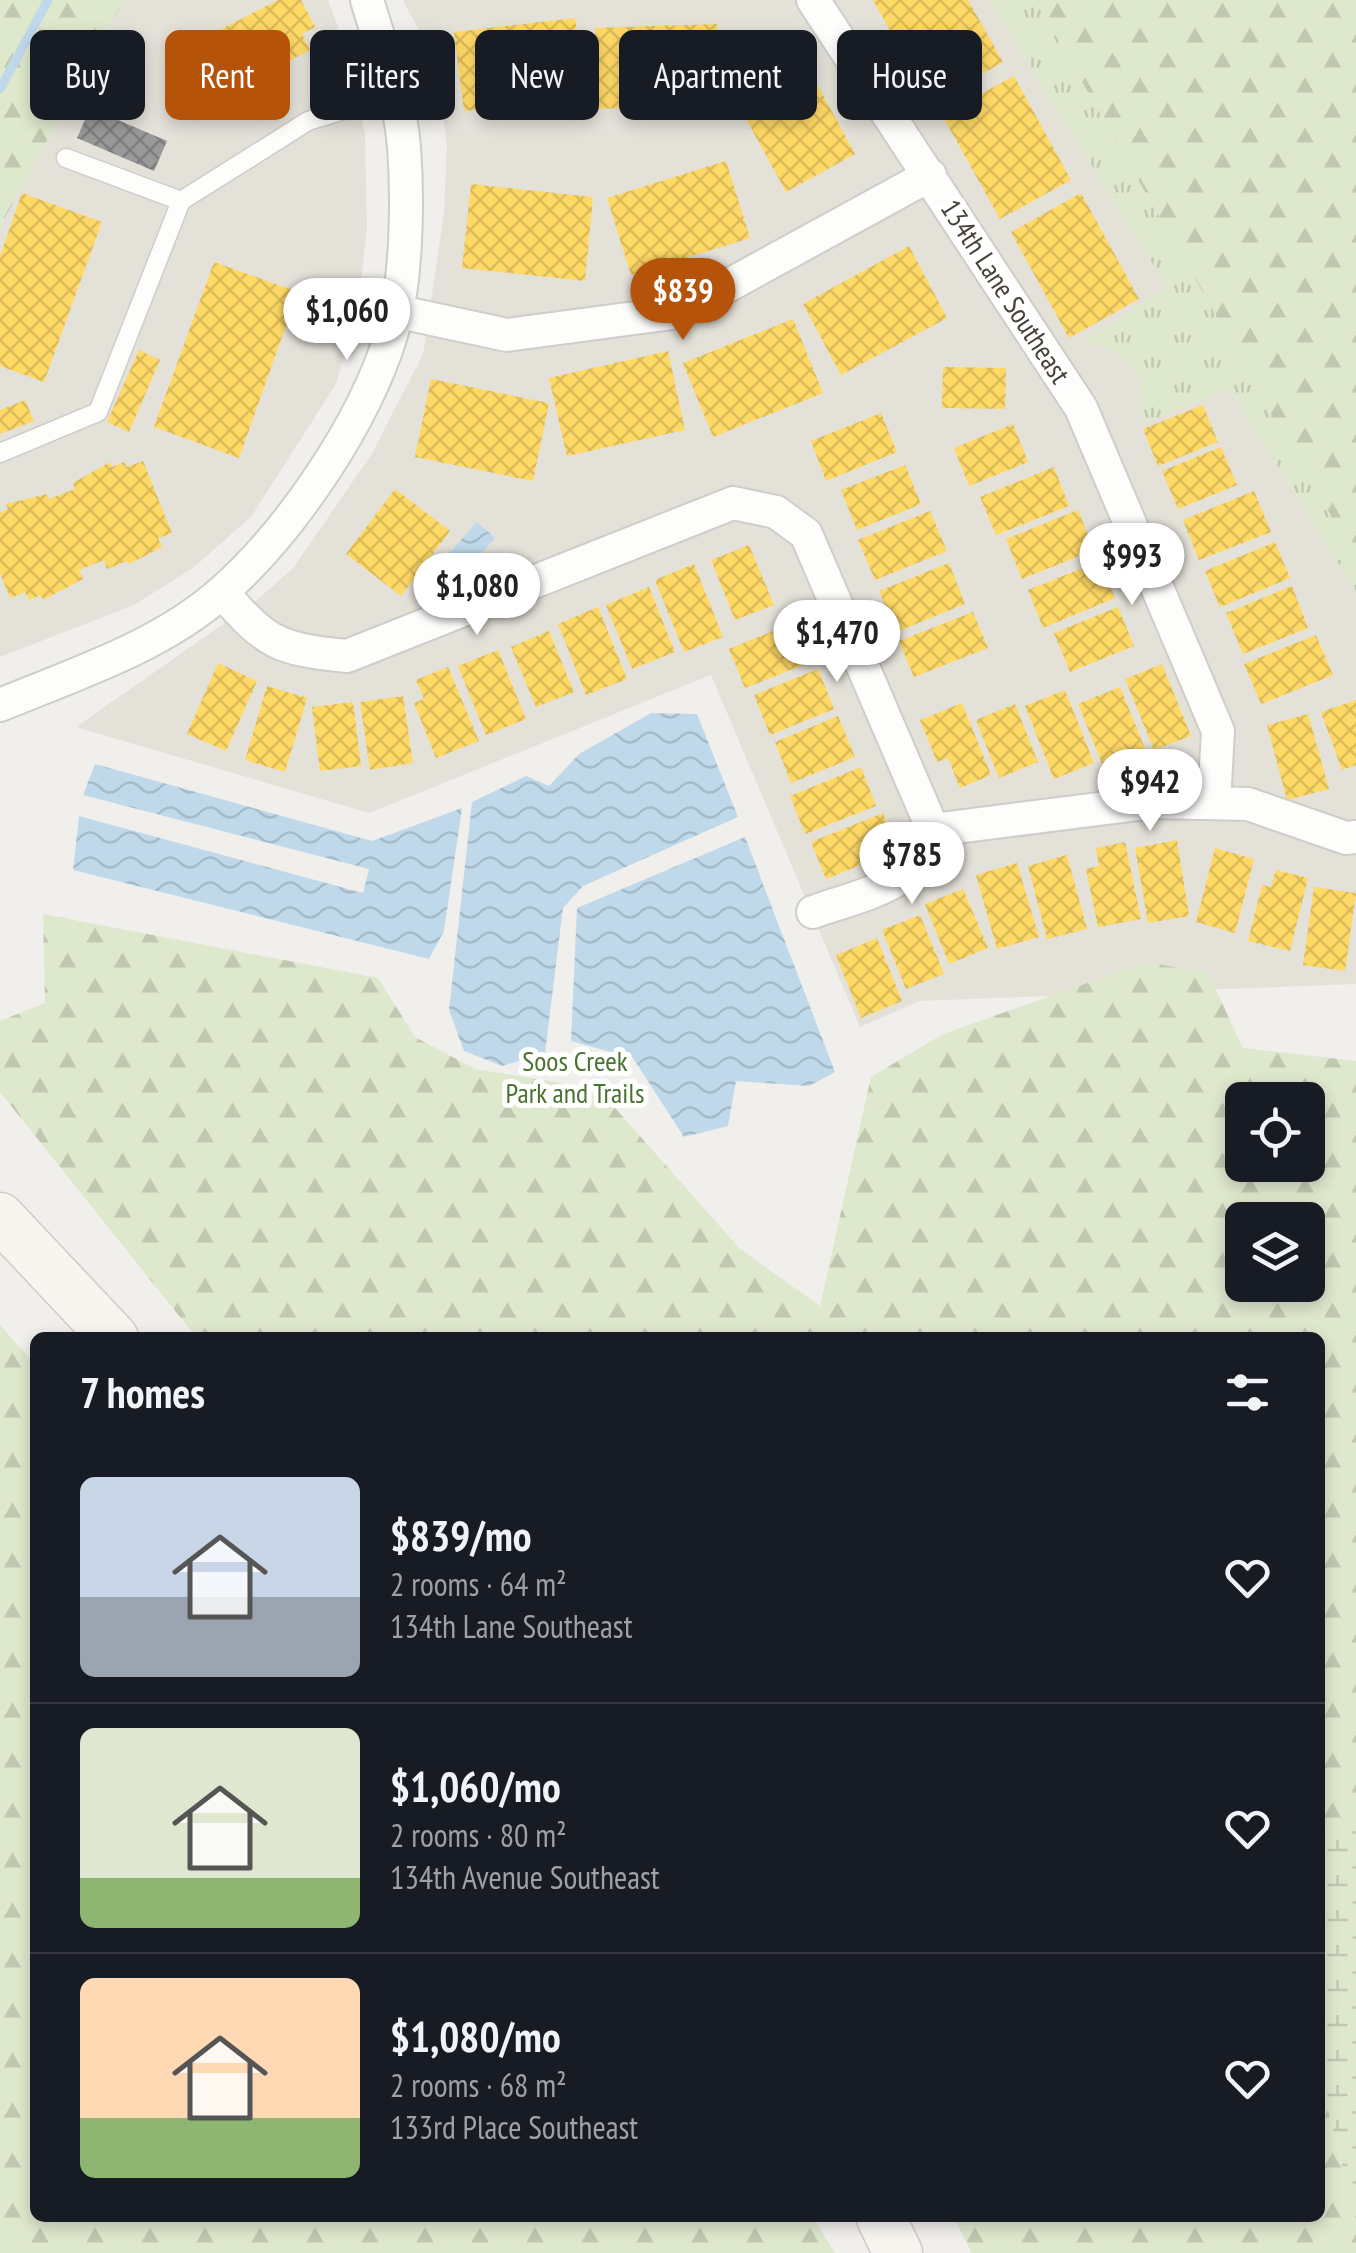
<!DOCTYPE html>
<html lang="en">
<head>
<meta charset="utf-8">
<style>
  body { margin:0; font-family:"PT Sans Narrow",sans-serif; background:#20242c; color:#f1f3f6; height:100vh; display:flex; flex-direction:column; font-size:38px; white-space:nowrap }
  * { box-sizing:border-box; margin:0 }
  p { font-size:32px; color:#9ea1a6 }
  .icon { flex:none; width:55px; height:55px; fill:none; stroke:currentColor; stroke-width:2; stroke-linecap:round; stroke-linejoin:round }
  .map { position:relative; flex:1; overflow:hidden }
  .panel { position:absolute; left:30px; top:1332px; width:1295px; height:890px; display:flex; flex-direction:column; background:#171b24; border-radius:15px; box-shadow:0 5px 15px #0003 }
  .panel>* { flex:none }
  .top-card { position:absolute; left:30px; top:30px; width:1298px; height:90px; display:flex; gap:20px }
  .tools { position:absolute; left:1225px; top:1082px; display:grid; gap:20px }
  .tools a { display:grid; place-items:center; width:100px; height:100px; border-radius:15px; background:#171b24; box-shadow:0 5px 15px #0003; font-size:50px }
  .price { position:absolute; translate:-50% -85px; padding:0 22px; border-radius:35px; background:#fff; color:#222; font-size:32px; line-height:65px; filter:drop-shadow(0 2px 5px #0008) }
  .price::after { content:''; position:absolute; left:50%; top:60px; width:30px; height:22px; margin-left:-15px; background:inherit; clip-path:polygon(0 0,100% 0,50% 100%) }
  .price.current { background:#b45309; color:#fff }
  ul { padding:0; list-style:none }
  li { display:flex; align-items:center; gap:30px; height:250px; padding:0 50px }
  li+li { border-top:2px solid #363941 }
  li span { display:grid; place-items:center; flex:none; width:280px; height:200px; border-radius:15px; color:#555 }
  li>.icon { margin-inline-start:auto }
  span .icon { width:120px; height:120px; fill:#fffc; stroke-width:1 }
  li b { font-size:42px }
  h2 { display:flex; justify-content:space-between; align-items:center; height:120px; padding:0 50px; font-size:42px }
  .pill { padding:0 35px; border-radius:15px; background:#171b24; box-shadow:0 5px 15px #0003; font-size:35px; line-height:90px }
  .pill.current { background:#b45309; color:#fff }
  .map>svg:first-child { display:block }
  .residential { fill:#e4e1d9 }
  .grass { fill:url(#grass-tufts) }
  .forest { fill:url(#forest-firs); fill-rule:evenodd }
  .wetland { fill:url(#wetland-marsh) }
  .water { fill:url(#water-waves) }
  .homes { fill:url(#homes-cross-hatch) }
  .industry { fill:url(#industry-cross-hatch) }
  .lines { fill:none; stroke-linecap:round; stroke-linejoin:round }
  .stream { stroke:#c0d9ea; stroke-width:9 }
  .service-casing { stroke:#cecdc9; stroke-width:21 }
  .minor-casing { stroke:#cecdc9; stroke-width:36 }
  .secondary-casing { stroke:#cfccc2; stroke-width:51 }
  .service { stroke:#fdfdfc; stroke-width:18 }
  .minor { stroke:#fdfdfc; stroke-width:32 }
  .secondary { stroke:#f6f5f0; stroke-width:48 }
  .labels { text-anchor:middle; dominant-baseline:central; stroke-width:10; stroke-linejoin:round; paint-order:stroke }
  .street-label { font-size:28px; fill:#464038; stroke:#fff }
  .park-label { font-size:28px; fill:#487230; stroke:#fff }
</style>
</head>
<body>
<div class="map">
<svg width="1356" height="2253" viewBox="0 0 1356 2253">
  <defs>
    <pattern id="grass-tufts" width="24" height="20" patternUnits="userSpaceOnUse" patternTransform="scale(2.5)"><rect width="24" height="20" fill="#dee8cd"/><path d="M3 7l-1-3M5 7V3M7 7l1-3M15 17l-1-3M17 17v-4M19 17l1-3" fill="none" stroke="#c0c8b1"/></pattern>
    <pattern id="forest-firs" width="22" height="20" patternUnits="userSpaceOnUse" patternTransform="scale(2.5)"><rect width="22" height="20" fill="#dee8cd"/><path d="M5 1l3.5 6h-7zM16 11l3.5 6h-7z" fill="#c0c8b1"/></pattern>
    <pattern id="wetland-marsh" width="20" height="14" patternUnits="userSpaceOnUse" patternTransform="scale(2.5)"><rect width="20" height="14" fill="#dee8cd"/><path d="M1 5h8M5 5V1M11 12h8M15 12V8" fill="none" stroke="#c0c8b1"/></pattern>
    <pattern id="water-waves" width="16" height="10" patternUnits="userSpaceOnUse" patternTransform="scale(2.5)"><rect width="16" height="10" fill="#c0d9ea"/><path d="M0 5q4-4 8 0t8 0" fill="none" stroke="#a6bbc9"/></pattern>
    <pattern id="homes-cross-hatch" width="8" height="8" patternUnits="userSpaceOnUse" patternTransform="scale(2.5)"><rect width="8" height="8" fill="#ffd966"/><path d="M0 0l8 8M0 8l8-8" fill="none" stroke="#dcbb59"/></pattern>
    <pattern id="industry-cross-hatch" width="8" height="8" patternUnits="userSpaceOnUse" patternTransform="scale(2.5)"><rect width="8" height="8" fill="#999"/><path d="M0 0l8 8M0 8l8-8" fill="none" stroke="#7f7e7e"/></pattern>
  </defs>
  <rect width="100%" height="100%" fill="#f1efeb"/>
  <path class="residential" d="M 124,0 L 328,0 L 346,49 L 365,134 L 367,228 L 359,296 L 336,384 L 251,517 L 193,568 L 134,605 L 0,657 L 0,227 Z
    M 403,0 L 989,0 L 1356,592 L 1356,984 L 920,1001 L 860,1027 L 711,675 L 369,813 L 76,727 L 256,601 L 294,567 L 373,452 L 423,354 L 444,213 L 447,145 L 439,86 L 422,36 Z"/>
  <path class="grass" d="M 989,0 L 1301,0 L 1356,72 L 1356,592 L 1230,389 L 1140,425 C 1147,375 1134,352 1084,342 L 1167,287 Z"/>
  <path class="forest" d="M 0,0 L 124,0 L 0,227 Z
    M 1035,0 L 1356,0 L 1356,559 Z
    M 43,914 L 378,978 L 415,1037 L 475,1069 L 556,1082 L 608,1100 L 740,1249 L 820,1306 L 871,1077 L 943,1034 L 1147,962 L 1208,973 L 1243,1048 L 1356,1061 L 1356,1826 L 1320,1831 L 1320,1338 L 196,1337 L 0,1092 L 0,1021 L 45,1003 ZM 1308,1100 L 1308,1165 L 1242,1165 L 1242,1100 ZM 1308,1220 L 1308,1285 L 1242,1285 L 1242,1220 Z
    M 0,1325 L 35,1364 L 35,2218 L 813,2218 L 835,2253 L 0,2253 Z
    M 1320,2078 L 1356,2220 L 1356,2253 L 972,2253 L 954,2218 L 1320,2218 Z"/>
  <path class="wetland" d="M 1356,1826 L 1356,2220 L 1320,2078 L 1320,1831 Z"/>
  <path class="water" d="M 477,522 L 495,538 L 465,572 L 447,556 Z
    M 651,713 L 697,714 L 738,817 L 583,886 L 563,908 L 545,1053 L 502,1066 L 464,1051 L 449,1010 L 472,802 L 526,776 L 549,786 L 579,754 Z
    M 95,764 L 372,841 L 462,808 L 444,931 L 429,959 L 73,870 L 79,816 L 363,893 L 369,869 L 83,795 Z
    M 745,837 L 835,1072 L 809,1086 L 736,1081 L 728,1126 L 684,1137 L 633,1058 L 571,1041 L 577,908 Z"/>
  <path class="homes" d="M 278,0 L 301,0 L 315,27 L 302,34 L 310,50 L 192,111 L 172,72 L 204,55 L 198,41 Z
    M 873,0 L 968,0 L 1003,62 L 931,103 Z
    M 575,18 L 585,96 L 464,111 L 454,32 Z
    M 717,24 L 720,104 L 598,109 L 595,28 Z
    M 795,44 L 855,154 L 786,192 L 726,82 Z
    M 1014,76 L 1071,180 L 1000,219 L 942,115 Z
    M 726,161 L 750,238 L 631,275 L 607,198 Z
    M 471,184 L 593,197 L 585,281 L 462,268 Z
    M 22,193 L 102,222 L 44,382 L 0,366 L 0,256 Z
    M 1081,193 L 1139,299 L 1069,338 L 1011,232 Z
    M 909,246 L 947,318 L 841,375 L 803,304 Z
    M 214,262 L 298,292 L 239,458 L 154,427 Z
    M 793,319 L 823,393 L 713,437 L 683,363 Z
    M 139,350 L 160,360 L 129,432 L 107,422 Z
    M 668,351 L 685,430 L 567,456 L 549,378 Z
    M 943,367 L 1006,368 L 1005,409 L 942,408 Z
    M 431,379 L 549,403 L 533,481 L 415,457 Z
    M 25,400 L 34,421 L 0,434 L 0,410 Z
    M 1203,405 L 1218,442 L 1158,466 L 1143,429 Z
    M 881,413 L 897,452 L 826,481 L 811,441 Z
    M 1013,424 L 1028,462 L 969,486 L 954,448 Z
    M 1221,447 L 1237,485 L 1178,509 L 1162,471 Z
    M 143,461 L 172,533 L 158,538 L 162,547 L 129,564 L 127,561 L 107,569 L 104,560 L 79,570 L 83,579 L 43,600 L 41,595 L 29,600 L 25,592 L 10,598 L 0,573 L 0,513 L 8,509 L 6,504 L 47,494 L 49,499 L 75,489 L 73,483 L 110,462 L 112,467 L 124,462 L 127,467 Z
    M 905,465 L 921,504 L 857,530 L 841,490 Z
    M 1054,467 L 1069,506 L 996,535 L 980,497 Z
    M 395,489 L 450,531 L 401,596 L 346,554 Z
    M 1254,491 L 1271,532 L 1199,560 L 1183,520 Z
    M 1078,510 L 1094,550 L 1022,579 L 1006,539 Z
    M 930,511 L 947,551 L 875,580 L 858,540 Z
    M 1275,542 L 1290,578 L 1220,607 L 1205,571 Z
    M 749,545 L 774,605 L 735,620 L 711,560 Z
    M 1100,561 L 1115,598 L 1043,628 L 1028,590 Z
    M 949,563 L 965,604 L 896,632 L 879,591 Z
    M 694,564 L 723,637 L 684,652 L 655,580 Z
    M 1292,586 L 1308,628 L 1243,654 L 1226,613 Z
    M 649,587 L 675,652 L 632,669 L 606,605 Z
    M 598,607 L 627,679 L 586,695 L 558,624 Z
    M 1118,607 L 1134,646 L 1070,672 L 1054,633 Z
    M 973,612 L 988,648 L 914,677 L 899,641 Z
    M 802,619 L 818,659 L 745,688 L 729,649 Z
    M 549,631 L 574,692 L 536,707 L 511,647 Z
    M 1316,635 L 1333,675 L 1261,704 L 1244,664 Z
    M 498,650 L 526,719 L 486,735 L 458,666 Z
    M 218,663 L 257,681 L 226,751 L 187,734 Z
    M 1162,664 L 1191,736 L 1154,750 L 1125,679 Z
    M 448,667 L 479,741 L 436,758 L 414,703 L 424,699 L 416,680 Z
    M 818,669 L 834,709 L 770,735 L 754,695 Z
    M 267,686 L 307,698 L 285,772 L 245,760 Z
    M 1120,687 L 1146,751 L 1104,768 L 1078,704 Z
    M 1065,690 L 1094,763 L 1054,779 L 1025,706 Z
    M 403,696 L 413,763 L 370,770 L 360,702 Z
    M 1356,700 L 1356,765 L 1342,770 L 1321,712 Z
    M 353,702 L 361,766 L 320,771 L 312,707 Z
    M 962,703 L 991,775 L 960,788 L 948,758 L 937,762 L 920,720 Z
    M 1015,704 L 1038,762 L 999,778 L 976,720 Z
    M 1308,714 L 1329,789 L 1287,800 L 1267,725 Z
    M 838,716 L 855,757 L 791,783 L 775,742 Z
    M 861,767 L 876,806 L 805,834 L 790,796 Z
    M 883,813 L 897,850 L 826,879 L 811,842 Z
    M 1177,840 L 1189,916 L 1148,923 L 1135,848 Z
    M 1125,842 L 1141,919 L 1098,927 L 1086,869 L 1099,866 L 1096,848 Z
    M 1215,848 L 1254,859 L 1235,933 L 1196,922 Z
    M 1067,855 L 1087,929 L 1047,939 L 1028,866 Z
    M 1017,863 L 1039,937 L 997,949 L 976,875 Z
    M 1276,870 L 1308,878 L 1290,951 L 1248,941 L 1262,885 L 1271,887 Z
    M 1314,887 L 1356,893 L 1345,971 L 1303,965 Z
    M 963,889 L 988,948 L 949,964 L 925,904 Z
    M 920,915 L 944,974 L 906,989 L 882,930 Z
    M 877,938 L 902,1001 L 861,1018 L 836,955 Z"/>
  <path class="industry" d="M 90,108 L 167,141 L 154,171 L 77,138 Z"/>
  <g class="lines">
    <path class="stream" d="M 0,89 L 48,0"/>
    <defs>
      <path id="service" d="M 66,158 L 181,201
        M 0,453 L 98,412 L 181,201 L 308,121 L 393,95"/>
      <path id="minor" d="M 813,0 L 1081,408 L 1218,731 L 1214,803
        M 395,311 L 507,335 L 680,312 L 930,175
        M 222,592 C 267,644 278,649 347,656 L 733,503 L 776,512 L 806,534 L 933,830
        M 0,705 C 75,674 160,647 222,592 C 291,531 364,423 391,335 C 407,283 408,201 404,147 C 400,97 381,47 367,0
        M 933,830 L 1154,802 L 1248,804 L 1346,838 L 1356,837
        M 813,912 C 857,896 926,884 933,830"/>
      <path id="secondary" d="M 0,1217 L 114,1338
        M 881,2218 L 898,2253"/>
    </defs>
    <use href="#service" class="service-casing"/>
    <use href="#minor" class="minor-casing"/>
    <use href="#secondary" class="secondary-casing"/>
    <use href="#service" class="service"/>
    <use href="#minor" class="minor"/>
    <use href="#secondary" class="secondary"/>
  </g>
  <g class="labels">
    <g class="street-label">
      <text transform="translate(1006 291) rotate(57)">134th Lane Southeast</text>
    </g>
    <g class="park-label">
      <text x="575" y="1060">Soos Creek<tspan x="575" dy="32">Park and Trails</tspan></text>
    </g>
  </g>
</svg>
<div class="tools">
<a><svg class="icon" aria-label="locate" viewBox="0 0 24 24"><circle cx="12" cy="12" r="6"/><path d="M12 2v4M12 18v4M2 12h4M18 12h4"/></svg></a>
<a><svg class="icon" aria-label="layers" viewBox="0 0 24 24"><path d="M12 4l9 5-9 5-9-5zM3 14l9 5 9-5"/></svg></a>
</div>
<b class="price current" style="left:683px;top:343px">$839</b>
<b class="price" style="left:347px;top:363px">$1,060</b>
<b class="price" style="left:1132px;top:608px">$993</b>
<b class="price" style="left:477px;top:638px">$1,080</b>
<b class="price" style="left:837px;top:685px">$1,470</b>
<b class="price" style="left:1150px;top:834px">$942</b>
<b class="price" style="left:912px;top:907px">$785</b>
<div class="top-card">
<a class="pill">Buy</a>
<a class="pill current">Rent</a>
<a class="pill">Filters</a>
<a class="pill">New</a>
<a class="pill">Apartment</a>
<a class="pill">House</a>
</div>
<section class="panel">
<h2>7 homes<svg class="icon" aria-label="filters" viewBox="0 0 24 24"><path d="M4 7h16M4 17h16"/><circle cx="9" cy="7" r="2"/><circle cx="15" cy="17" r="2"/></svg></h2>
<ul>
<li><span style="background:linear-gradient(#c9d6e8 60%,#9aa5b1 0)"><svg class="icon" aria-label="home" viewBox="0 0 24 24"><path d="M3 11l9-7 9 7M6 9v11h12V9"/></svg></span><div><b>$839/mo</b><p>2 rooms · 64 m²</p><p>134th Lane Southeast</p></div><svg class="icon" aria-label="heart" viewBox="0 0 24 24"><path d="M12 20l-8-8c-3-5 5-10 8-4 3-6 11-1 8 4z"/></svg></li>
<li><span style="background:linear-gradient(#dfe7d0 75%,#8fb573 0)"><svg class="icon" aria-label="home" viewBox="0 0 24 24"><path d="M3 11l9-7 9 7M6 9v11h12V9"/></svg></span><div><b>$1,060/mo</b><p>2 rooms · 80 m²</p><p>134th Avenue Southeast</p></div><svg class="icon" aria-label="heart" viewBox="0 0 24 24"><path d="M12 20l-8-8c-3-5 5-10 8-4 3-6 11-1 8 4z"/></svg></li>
<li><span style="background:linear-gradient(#ffd9b3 70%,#8fb573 0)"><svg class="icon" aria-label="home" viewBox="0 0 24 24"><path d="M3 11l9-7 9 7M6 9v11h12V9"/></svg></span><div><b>$1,080/mo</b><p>2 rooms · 68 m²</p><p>133rd Place Southeast</p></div><svg class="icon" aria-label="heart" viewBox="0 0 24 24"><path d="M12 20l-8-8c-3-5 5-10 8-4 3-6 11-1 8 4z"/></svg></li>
</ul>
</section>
</div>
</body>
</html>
